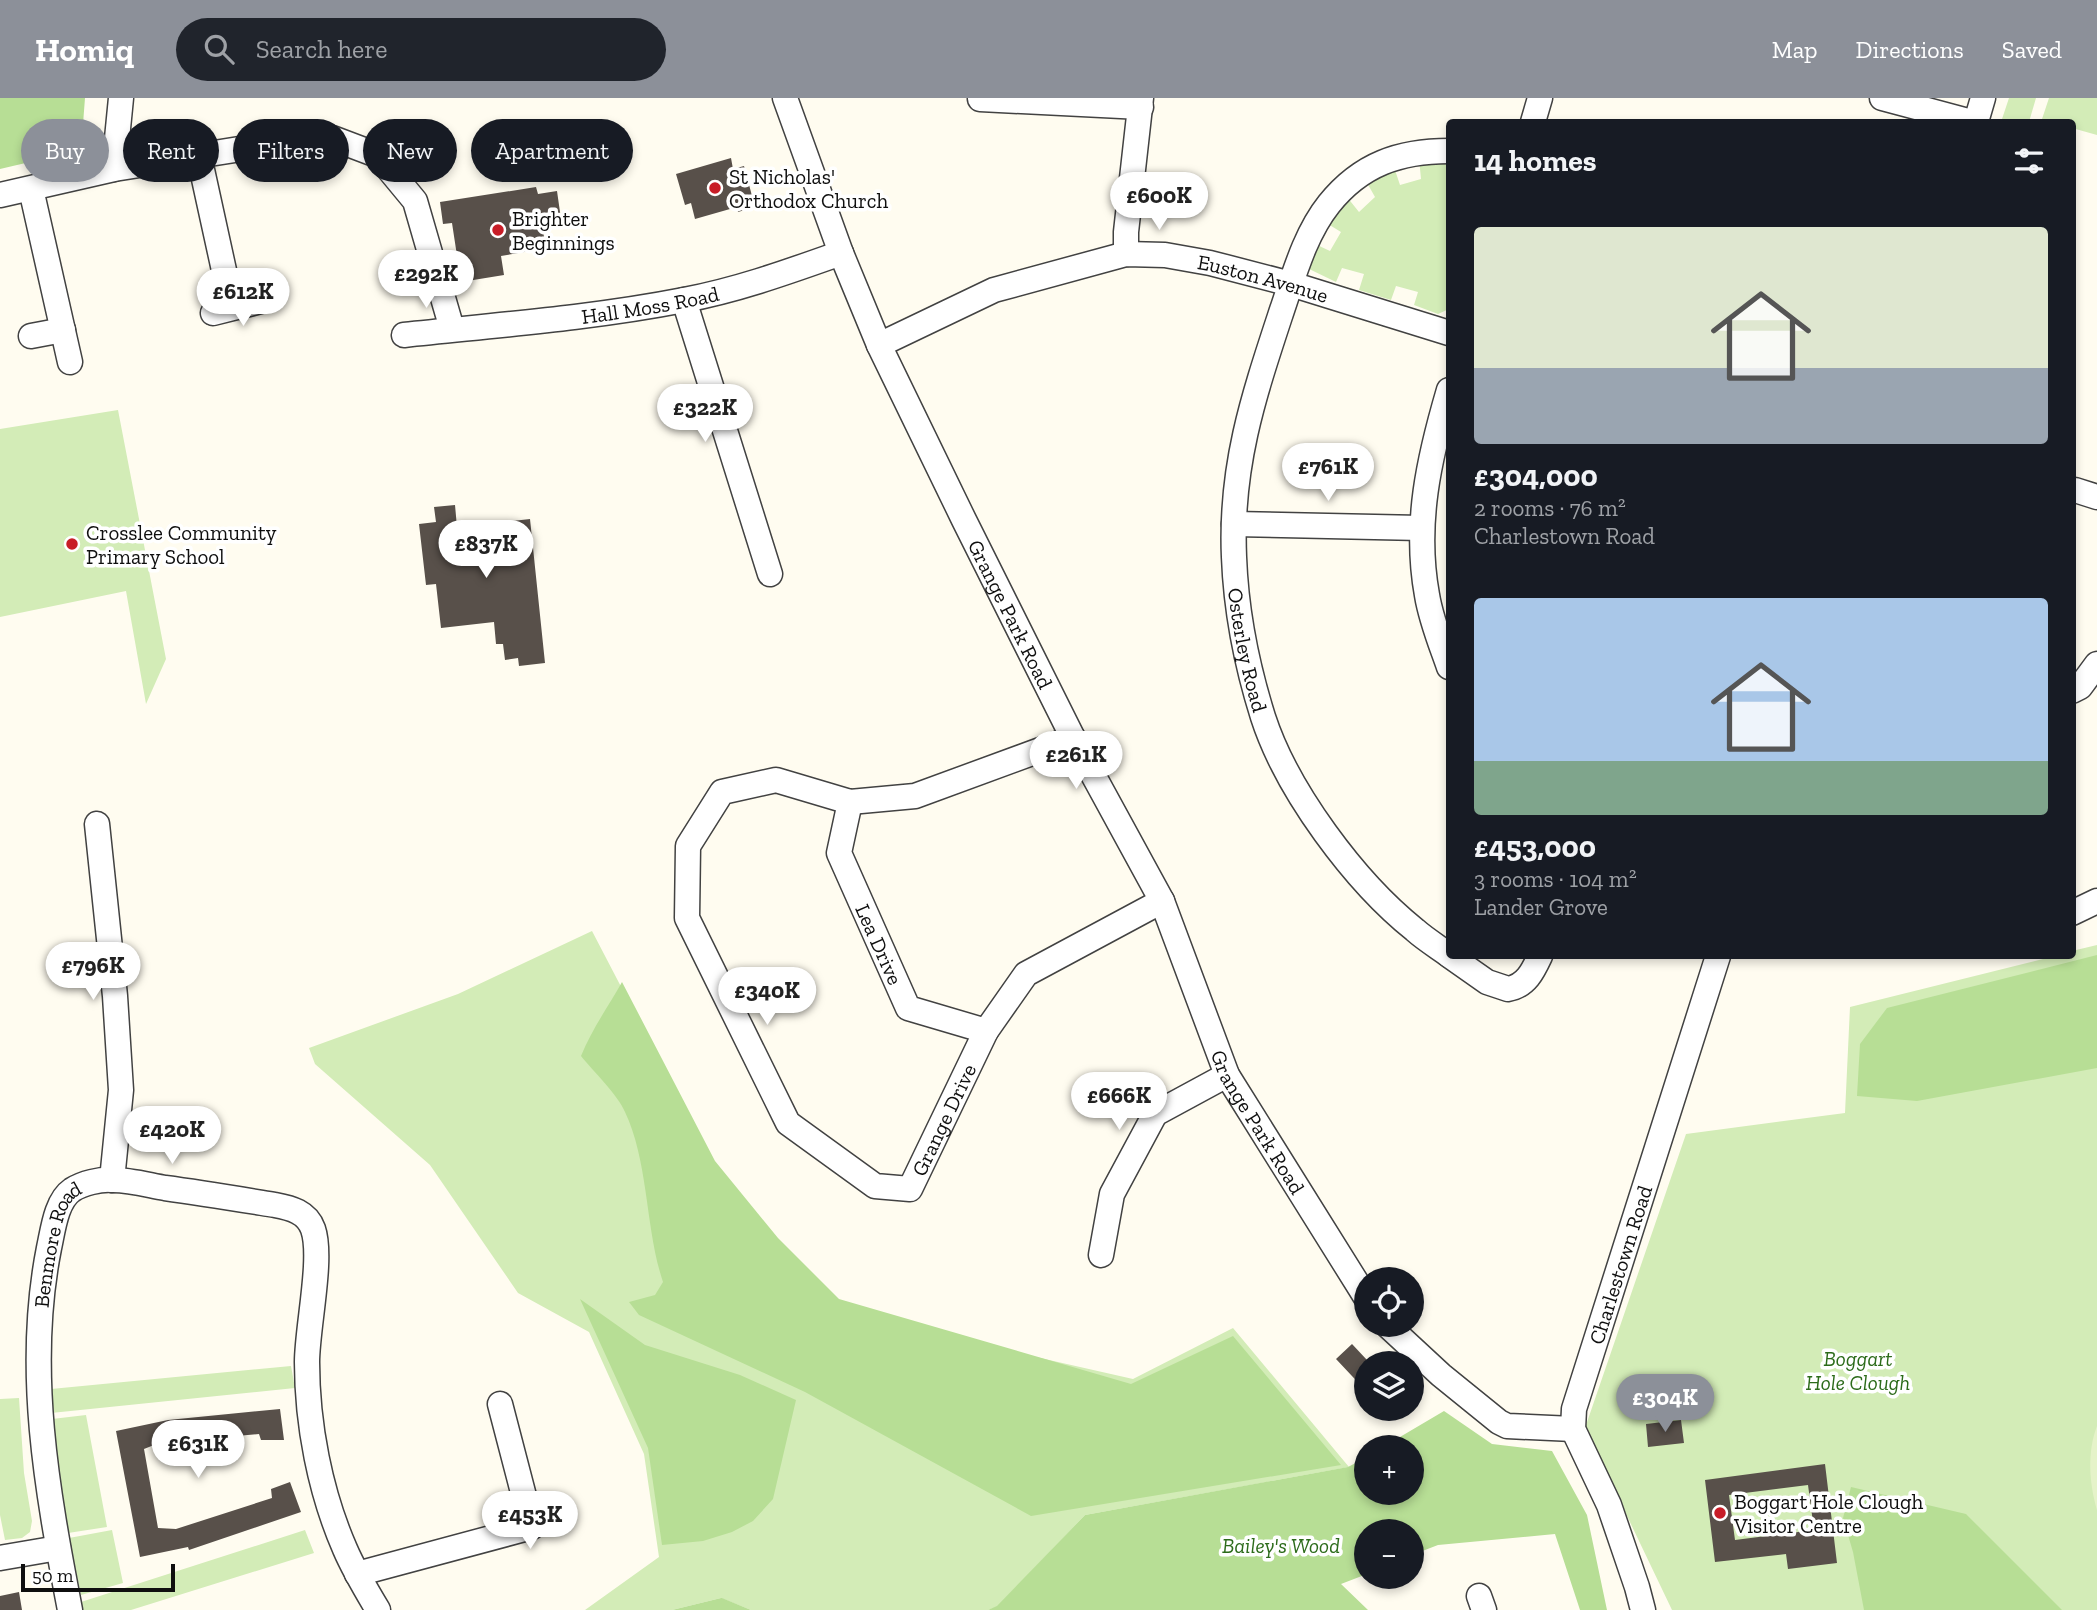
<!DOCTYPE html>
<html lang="en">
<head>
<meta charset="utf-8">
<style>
  body { margin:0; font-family:"Zilla Slab",serif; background:#20242c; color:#f1f3f6; height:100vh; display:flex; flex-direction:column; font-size:26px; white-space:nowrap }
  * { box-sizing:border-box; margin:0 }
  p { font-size:23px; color:#9ea1a6 }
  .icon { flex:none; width:38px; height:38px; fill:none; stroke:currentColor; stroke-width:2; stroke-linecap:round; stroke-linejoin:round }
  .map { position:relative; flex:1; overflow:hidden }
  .side { position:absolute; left:1446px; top:21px; width:630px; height:840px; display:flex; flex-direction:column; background:#171b24; border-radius:7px; box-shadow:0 4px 10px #0003 }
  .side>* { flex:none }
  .top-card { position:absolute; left:21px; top:21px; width:665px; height:63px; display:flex; gap:14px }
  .buttons { position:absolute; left:1354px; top:1169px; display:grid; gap:14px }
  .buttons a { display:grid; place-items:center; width:70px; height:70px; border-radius:50%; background:#171b24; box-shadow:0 4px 10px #0003; font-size:35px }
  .scale { position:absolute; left:21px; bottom:18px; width:154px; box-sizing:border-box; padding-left:7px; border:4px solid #0f0f0f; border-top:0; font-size:19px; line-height:24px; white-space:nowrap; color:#0f0f0f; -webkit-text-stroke:5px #fff; paint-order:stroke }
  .price { position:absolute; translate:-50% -60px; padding:0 16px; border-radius:24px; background:#fff; color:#222; font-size:23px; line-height:46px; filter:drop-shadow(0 2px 4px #0008) }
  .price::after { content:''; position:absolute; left:50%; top:42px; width:21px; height:16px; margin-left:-10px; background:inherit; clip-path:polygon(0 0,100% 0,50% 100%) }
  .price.on { background:#8c9099; color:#fff }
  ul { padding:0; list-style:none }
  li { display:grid; align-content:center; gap:14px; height:371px; padding:0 28px }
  li span { display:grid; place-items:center; height:217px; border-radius:7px; color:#555 }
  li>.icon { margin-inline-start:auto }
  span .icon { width:126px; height:126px; fill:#fffc; stroke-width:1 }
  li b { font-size:30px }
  h2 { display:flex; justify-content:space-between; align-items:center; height:84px; padding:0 28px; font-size:30px }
  .pill { padding:0 24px; border-radius:32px; background:#171b24; box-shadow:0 4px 10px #0003; font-size:24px; line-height:63px }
  .pill.on { background:#8c9099; color:#fff }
  header { display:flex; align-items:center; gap:42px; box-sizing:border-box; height:98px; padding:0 35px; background:#8c9099; color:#fff }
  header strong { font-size:33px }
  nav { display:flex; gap:38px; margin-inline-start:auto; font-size:24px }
  .search { width:490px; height:63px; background:#20242c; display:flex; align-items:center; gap:18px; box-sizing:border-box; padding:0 24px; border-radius:38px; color:#9ea1a6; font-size:26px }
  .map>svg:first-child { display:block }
  .green { fill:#d3ecb7 }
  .forest { fill:#b7de95 }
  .pitch { fill:#e5f3c9 }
  .building { fill:#58504a; fill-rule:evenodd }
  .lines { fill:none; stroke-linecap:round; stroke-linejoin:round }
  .minor-casing { stroke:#424242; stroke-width:27 }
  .minor { stroke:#fff; stroke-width:24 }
  .poi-dot { fill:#c81d27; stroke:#fff; stroke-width:2.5 }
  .labels { text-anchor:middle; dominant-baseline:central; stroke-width:7; stroke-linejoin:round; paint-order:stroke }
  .poi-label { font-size:21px; fill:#0f0f0f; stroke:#fff; text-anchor:start }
  .street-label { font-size:21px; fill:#0f0f0f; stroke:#fff }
  .park-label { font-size:21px; font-style:italic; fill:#2c6b1a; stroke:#fff }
</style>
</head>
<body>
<header>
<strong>Homiq</strong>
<div class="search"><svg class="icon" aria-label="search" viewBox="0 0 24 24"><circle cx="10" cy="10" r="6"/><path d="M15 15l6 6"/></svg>Search here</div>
<nav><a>Map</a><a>Directions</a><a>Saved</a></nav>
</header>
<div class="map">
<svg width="2097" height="1512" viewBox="0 0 2097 1512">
  <rect width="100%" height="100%" fill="#fffcf0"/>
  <path class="green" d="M 2009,0 L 2036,0 L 2029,24 L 2001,24 Z
    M 2049,0 L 2097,0 L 2097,37 L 2072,30 L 2072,24 L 2054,24 L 2042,21 Z
    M 1419,60 L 1449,60 L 1449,211 L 1438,216 L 1414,207 L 1418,194 L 1396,188 L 1391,202 L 1359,192 L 1364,176 L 1342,170 L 1336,184 L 1307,170 L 1313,145 L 1330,153 L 1341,134 L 1323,123 L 1347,99 L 1359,114 L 1375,99 L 1366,83 L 1393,66 L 1400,87 L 1421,81 Z
    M 118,312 L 166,561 L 146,606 L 126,493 L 0,519 L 0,331 Z
    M 592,833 L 714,1067 L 806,1181 L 855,1218 L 1133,1281 L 1233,1230 L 1349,1369 L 1085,1417 L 997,1509 L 988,1512 L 751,1512 L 721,1500 L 672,1512 L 585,1512 L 659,1459 L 644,1356 L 589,1234 L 518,1195 L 430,1067 L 315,966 L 309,950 L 458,896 Z
    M 2097,847 L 2097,1512 L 1672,1512 L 1585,1330 L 1686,1036 L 1845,1015 L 1850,909 L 2055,858 L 2072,858 L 2072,853 Z
    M 291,1268 L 295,1290 L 51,1315 L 51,1291 Z
    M 19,1300 L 24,1375 L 32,1423 L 30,1434 L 22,1440 L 5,1442 L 0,1417 L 0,1301 Z
    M 86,1317 L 107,1429 L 68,1435 L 57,1377 L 52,1321 Z
    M 112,1432 L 123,1485 L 81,1497 L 69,1440 Z
    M 305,1432 L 314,1455 L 131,1512 L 83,1512 L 81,1504 Z"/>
  <path class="forest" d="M 0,0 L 85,0 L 81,52 L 0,71 Z
    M 2097,857 L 2097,970 L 1917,1003 L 1857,998 L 1860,946 L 1887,910 Z
    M 622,884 L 715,1063 L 778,1140 L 839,1201 L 1131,1286 L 1233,1238 L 1341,1367 L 1031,1418 L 805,1294 L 639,1217 L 629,1204 L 655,1197 L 663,1184 C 645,1130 649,1065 625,1014 C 618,997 593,973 581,958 C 592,931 608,909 622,884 Z
    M 580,1201 L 645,1247 L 740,1277 L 796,1302 L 773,1401 L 753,1423 L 732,1434 L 703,1443 L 662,1447 L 648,1350 Z
    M 1444,1313 L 1492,1346 L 1552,1353 L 1587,1417 L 1607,1512 L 1580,1512 L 1555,1436 L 1438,1447 L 1412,1457 L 1412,1433 L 1367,1433 L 1367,1476 L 1341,1486 L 1368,1512 L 988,1512 L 997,1508 L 1085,1417 L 1348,1369 L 1367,1359 L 1367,1395 L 1412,1395 L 1412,1349 L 1383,1349 Z
    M 1851,1389 L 1966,1416 L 2062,1512 L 1864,1512 L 1853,1454 L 1843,1420 Z
    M 722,1500 L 751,1512 L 672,1512 L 721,1500 Z"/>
  <path class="pitch" d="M 2097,1328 L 2097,1412 C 2089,1385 2087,1354 2097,1328 Z"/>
  <path class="building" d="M 731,60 L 733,71 L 744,68 L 755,109 L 738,114 L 737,109 L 695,121 L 691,105 L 685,107 L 676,76 Z
    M 536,89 L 538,96 L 557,93 L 561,121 L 542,125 L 544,139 L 528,141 L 530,153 L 501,158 L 504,177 L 461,184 L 452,125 L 443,126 L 440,104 Z
    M 455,407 L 457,429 L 530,421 L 545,565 L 519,568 L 518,560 L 505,562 L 503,546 L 496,546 L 494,524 L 441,530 L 436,486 L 426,487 L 419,426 L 436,424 L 434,409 Z
    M 1352,1246 L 1367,1262 L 1367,1294 L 1336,1261 Z
    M 280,1311 L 284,1342 L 261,1342 L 259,1336 L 159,1345 L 144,1351 L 158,1430 L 176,1431 L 272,1400 L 271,1391 L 290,1384 L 301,1414 L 189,1452 L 188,1449 L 140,1459 L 116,1333 L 168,1322 Z
    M 1681,1322 L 1684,1345 L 1648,1349 L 1646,1326 Z
    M 1825,1366 L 1837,1465 L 1788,1471 L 1786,1456 L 1715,1464 L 1705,1382 ZM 1808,1387 L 1814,1432 L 1735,1442 L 1729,1397 Z
    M 19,1494 L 22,1512 L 0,1512 L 0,1498 Z"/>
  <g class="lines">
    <defs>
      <g id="minor">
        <path id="s1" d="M 785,0 L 841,155 L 879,247 L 964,422 L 1073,640 L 1162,803 L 1227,977 L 1367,1201"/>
        <path d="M 1882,0 L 1972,24"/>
        <path d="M 980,1 L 1141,9"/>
        <path d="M 1533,24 L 1540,0"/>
        <path d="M 1976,24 L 1983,0"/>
        <path id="s2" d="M 1449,53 C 1400,53 1361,66 1329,106 C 1305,136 1294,177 1282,212 C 1254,297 1230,367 1234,459 C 1236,513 1247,568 1263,619 C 1287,693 1355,784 1415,832 C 1425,841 1438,849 1449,857"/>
        <path d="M 199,58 L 232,209"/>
        <path d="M 114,71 L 121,0"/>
        <path d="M 31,91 L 70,264"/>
        <path d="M 0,97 L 114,71 L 278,45 L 332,40 L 377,57 L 415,103 L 452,231"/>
        <path d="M 1126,156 L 1126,134 L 1141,0"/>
        <path d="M 684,202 L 770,476"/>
        <path d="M 213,215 L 261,203"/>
        <path id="s3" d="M 404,237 C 497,227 592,220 684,202 C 738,192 790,173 841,155"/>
        <path d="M 31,238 L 63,232"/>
        <path id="s4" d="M 879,247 L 994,192 L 1126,156 L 1165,157 L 1210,165 L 1291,186 L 1449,235"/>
        <path d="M 1449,292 C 1429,360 1414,426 1427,497 C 1431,522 1441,546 1449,569"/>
        <path d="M 2075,392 L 2097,399"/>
        <path d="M 1234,426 L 1421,430"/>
        <path d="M 2072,593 L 2080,589 L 2097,566"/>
        <path id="s5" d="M 1073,640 L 915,698 L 850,704 L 776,682 L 722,694 L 688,748 L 687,820 L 788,1025 L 875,1088 L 910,1091 L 986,933 L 1026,876 L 1162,803"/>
        <path id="s6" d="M 850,704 L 839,755 L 908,910 L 986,933"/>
        <path d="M 97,726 L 115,898 L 121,992 L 112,1082"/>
        <path d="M 2072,815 L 2097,803"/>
        <path d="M 1450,858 L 1487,884 L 1508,891 C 1526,888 1533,873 1540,858"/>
        <path d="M 1101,1157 L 1112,1096 L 1155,1016 L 1227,977"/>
        <path d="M 1387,1227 L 1441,1277 L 1499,1324 L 1507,1328 L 1573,1331"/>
        <path d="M 0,1460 L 58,1450"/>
        <path d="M 357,1476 L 532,1429 L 500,1306"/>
        <path d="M 1479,1498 L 1484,1512"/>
        <path id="s7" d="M 70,1512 C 47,1392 25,1271 49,1150 C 53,1132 56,1103 72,1092 C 83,1085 100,1081 113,1082 C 130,1082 148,1087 165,1090 C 202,1095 238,1101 275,1107 C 291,1110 307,1114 313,1131 C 323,1160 307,1230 307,1264 C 307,1326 320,1394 345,1451 C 354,1472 366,1492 378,1512"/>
        <path id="s8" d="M 1643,1512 L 1637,1489 L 1609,1407 L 1573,1331 L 1574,1311 L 1718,858"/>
      </g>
    </defs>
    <use href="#minor" class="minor-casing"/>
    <use href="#minor" class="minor"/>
  </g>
  <g class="poi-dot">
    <circle cx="715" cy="90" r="7"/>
    <circle cx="498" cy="132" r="7"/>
    <circle cx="72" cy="446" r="7"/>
    <circle cx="1720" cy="1415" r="7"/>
  </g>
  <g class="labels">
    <g class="poi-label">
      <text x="729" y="78">St Nicholas'<tspan x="729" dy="24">Orthodox Church</tspan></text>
      <text x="512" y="120">Brighter<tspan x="512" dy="24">Beginnings</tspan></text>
      <text x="86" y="434">Crosslee Community<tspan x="86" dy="24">Primary School</tspan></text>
      <text x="1734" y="1403">Boggart Hole Clough<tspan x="1734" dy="24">Visitor Centre</tspan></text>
    </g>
    <g class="street-label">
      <text stroke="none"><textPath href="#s4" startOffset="404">Euston Avenue</textPath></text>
      <text stroke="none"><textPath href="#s3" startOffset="248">Hall Moss Road</textPath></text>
      <text stroke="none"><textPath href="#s1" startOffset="564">Grange Park Road</textPath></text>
      <text stroke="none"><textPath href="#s2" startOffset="600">Osterley Road</textPath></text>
      <text stroke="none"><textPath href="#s6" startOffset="152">Lea Drive</textPath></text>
      <text stroke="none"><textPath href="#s5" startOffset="950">Grange Drive</textPath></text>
      <text stroke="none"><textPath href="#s1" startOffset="1130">Grange Park Road</textPath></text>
      <text stroke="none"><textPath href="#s7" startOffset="371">Benmore Road</textPath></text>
      <text stroke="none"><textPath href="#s8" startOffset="366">Charlestown Road</textPath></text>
    </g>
    <g class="park-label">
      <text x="1858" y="1260">Boggart<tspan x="1858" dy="24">Hole Clough</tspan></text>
      <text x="1281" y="1447">Bailey's Wood</text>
    </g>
  </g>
</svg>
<div class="buttons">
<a><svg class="icon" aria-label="locate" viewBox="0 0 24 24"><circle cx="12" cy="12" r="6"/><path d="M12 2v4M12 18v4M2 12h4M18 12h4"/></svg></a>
<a><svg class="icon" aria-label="layers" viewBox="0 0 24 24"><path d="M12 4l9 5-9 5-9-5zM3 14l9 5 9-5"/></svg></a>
<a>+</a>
<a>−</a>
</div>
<div class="scale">50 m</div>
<b class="price" style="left:1159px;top:134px">£600K</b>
<b class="price" style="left:426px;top:212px">£292K</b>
<b class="price" style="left:243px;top:230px">£612K</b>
<b class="price" style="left:705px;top:346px">£322K</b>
<b class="price" style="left:1328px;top:405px">£761K</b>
<b class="price" style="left:486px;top:482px">£837K</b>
<b class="price" style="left:1076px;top:693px">£261K</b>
<b class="price" style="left:93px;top:904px">£796K</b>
<b class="price" style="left:767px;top:929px">£340K</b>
<b class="price" style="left:1119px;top:1034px">£666K</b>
<b class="price" style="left:172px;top:1068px">£420K</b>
<b class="price on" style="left:1665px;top:1336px">£304K</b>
<b class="price" style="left:198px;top:1382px">£631K</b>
<b class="price" style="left:530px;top:1453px">£453K</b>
<div class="top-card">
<a class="pill on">Buy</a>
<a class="pill">Rent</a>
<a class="pill">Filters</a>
<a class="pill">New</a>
<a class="pill">Apartment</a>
</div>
<section class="side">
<h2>14 homes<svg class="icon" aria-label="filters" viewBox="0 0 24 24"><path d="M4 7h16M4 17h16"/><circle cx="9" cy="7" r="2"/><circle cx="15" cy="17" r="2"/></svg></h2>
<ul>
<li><span style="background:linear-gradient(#dfe7d0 65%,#9aa5b1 0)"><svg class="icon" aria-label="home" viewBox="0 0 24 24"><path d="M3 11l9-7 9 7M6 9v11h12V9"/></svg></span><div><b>£304,000</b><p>2 rooms · 76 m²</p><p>Charlestown Road</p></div></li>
<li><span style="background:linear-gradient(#a9c7e8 75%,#7fa58c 0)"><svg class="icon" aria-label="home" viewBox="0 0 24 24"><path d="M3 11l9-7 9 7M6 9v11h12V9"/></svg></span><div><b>£453,000</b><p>3 rooms · 104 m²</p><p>Lander Grove</p></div></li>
</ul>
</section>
</div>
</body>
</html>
